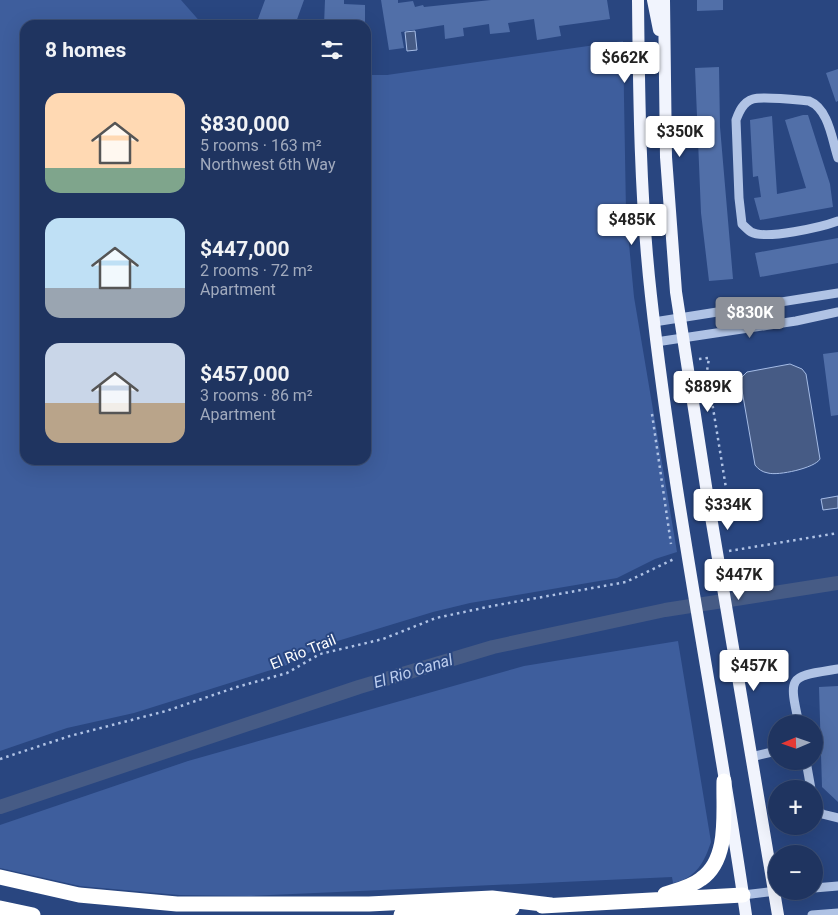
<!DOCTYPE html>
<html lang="en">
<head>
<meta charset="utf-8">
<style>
  body { margin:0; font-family:Roboto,sans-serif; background:#2c3f69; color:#f1f3f6; height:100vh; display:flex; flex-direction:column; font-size:19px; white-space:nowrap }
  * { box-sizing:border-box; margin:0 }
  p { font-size:16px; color:#a1aabd }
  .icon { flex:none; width:28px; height:28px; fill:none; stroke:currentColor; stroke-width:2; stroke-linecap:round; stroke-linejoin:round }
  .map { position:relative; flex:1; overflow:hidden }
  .side { position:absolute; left:20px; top:20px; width:351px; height:445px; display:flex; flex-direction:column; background:#1f3460; border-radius:15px; box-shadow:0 5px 20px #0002,0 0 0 1px #3c4f75 }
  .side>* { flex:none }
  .needle { width:32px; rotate:268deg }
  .controls { position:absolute; left:768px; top:715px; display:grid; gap:10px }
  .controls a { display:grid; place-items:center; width:55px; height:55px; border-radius:50%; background:#1f3460; box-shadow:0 5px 20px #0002,0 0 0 1px #3c4f75; font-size:25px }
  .price { position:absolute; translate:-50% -42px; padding:0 11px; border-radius:5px; background:#fff; color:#222; font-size:16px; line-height:32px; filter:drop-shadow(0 1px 2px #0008) }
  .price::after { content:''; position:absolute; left:50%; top:30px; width:15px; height:11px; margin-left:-8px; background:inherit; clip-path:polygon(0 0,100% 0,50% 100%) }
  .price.active { background:#8c9099; color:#fff }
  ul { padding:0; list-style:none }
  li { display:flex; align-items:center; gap:15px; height:125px; padding:0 25px }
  li span { display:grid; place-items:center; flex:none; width:140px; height:100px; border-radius:15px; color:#555 }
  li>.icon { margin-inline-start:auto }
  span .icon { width:60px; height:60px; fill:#fffc; stroke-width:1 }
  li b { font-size:21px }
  h2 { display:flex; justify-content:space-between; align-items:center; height:60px; padding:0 25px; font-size:21px }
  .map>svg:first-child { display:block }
  .green { fill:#3e5e9d }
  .water { fill:#465b85; stroke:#a5bce6 }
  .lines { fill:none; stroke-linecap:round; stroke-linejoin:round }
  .canal { stroke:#465b85; stroke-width:14 }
  .building { fill:#516fa8 }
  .path { stroke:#b0c3e5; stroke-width:2.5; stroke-dasharray:2.5 4; stroke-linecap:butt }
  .minor { stroke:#b0c3e5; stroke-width:9 }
  .major { stroke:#f1f4fd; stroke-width:12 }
  .highway { stroke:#fff; stroke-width:15 }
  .labels { text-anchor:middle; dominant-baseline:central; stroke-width:4; stroke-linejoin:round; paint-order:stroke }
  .street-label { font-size:15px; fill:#fff; stroke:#294680 }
  .water-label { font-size:16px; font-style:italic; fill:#bccded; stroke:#294680 }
</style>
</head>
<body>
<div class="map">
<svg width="838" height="915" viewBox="0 0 838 915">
  <rect width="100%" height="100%" fill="#294680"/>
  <path class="green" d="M 0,0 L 181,0 L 203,25 L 25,25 L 25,460 L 366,460 L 366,75 L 387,75 L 623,41 L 626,212 L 634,297 L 677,552 L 655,559 L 617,578 L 470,603 L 433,612 L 321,646 L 287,665 L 134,713 L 67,728 L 0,751 Z
    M 678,641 L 711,842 C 704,863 696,878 673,883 L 672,877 L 251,896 L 179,895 L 80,886 L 0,868 L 0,825 L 188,761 L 524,666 Z"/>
  <path class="water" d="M 415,31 L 417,50 L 407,51 L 405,32 Z
    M 790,364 L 802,369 L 806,374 L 820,459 C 815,468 778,476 768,473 C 762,472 758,469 755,465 L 740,379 L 747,372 Z
    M 838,496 L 838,508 L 823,510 L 821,499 Z"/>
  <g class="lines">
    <path class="canal" d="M 0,807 L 359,687 L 493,647 L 665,610 L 838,583"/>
  </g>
  <path class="building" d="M 265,0 L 304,0 L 295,25 L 276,25 L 258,19 Z
    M 325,0 L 344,0 L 344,4 L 365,5 L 365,25 L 324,25 Z
    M 381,0 L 398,0 L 398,3 L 413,1 L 415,7 L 423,5 L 424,7 L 491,0 L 607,0 L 610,19 L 559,26 L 561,36 L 537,40 L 534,19 L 508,23 L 510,32 L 490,34 L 489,24 L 463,28 L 464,36 L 445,39 L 444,25 L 401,32 L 404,48 L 389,50 Z
    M 697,0 L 723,0 L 723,10 L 697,11 Z
    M 719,67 L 720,127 L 733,279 L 709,281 L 701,213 L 695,68 Z
    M 838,69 L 838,101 L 836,102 L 826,73 Z
    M 803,115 L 808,115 L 830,184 L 833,207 L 760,220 L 754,198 L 761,197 L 758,176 L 753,177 L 750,120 L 772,116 L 777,194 L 806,188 L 785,120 Z
    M 838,238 L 838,263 L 760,277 L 755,253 Z
    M 838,352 L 838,415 L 831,416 L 823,354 Z
    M 838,686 L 838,802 L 822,787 L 819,687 Z"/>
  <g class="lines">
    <path class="path" d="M 699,359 L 709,358 L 707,371 L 726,488 L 725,518
      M 652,414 L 671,544
      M 729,551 L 838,533
      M 0,759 L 70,736 L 166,711 L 237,687 L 287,673 L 320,654 L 383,639 L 436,618 L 492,606 L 626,582 L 674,559 L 674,557"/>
    <path class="minor" d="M 838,158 C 832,140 829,109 809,101 C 797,100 763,96 753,99 C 743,102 739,112 736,120 L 739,198 L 742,224 C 745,227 748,230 751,232 C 766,240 822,227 838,221
      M 654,322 L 838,293
      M 656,342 L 796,321 L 838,312
      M 799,724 C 788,674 789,677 838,669
      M 751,757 L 776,751
      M 806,761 L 811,789
      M 814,804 L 822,814 L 838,818
      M 814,888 L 838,886
      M 743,895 L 776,891
      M 812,915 L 838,913"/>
    <path class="major" d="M 638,0 C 639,99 640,198 651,296 C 674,504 716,708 746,915
      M 653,0 L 659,30
      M 664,0 L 666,157 L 676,292 L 707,493 L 778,915"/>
    <path class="highway" d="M 0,877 L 79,895 L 177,904 L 369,904 L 492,898 L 551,905
      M 665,894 C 677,890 691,887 701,879 C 730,859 723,812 724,781
      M 542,906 L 743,895
      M 0,908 L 33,915
      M 401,915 L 512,908"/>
  </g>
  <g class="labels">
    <g class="street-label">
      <text transform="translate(303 652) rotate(-22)">El Rio Trail</text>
    </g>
    <g class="water-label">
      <text transform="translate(413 671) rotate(-17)">El Rio Canal</text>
    </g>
  </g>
</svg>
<div class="controls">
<a><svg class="needle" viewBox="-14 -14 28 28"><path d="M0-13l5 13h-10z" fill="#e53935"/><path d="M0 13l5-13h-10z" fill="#a1aabd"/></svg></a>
<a>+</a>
<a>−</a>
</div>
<b class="price" style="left:625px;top:84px">$662K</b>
<b class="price" style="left:680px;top:158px">$350K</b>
<b class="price" style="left:632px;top:246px">$485K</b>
<b class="price active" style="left:750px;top:339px">$830K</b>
<b class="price" style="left:708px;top:413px">$889K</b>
<b class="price" style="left:728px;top:531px">$334K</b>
<b class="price" style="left:739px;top:601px">$447K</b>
<b class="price" style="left:754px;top:692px">$457K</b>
<section class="side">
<h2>8 homes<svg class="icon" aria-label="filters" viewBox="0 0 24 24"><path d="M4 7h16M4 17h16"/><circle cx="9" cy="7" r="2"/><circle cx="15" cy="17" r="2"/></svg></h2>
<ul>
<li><span style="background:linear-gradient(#ffd9b3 75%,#7fa58c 0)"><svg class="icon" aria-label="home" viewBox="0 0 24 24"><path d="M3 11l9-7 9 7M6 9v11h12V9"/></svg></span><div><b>$830,000</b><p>5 rooms · 163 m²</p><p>Northwest 6th Way</p></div></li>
<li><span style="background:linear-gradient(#bfe0f5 70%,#9aa5b1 0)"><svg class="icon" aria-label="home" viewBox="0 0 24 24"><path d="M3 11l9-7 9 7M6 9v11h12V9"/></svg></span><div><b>$447,000</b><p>2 rooms · 72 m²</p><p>Apartment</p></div></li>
<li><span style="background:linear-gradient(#c9d6e8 60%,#b9a48a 0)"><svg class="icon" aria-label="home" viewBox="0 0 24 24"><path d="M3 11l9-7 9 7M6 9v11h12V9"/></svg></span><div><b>$457,000</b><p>3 rooms · 86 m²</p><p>Apartment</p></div></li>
</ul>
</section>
</div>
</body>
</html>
